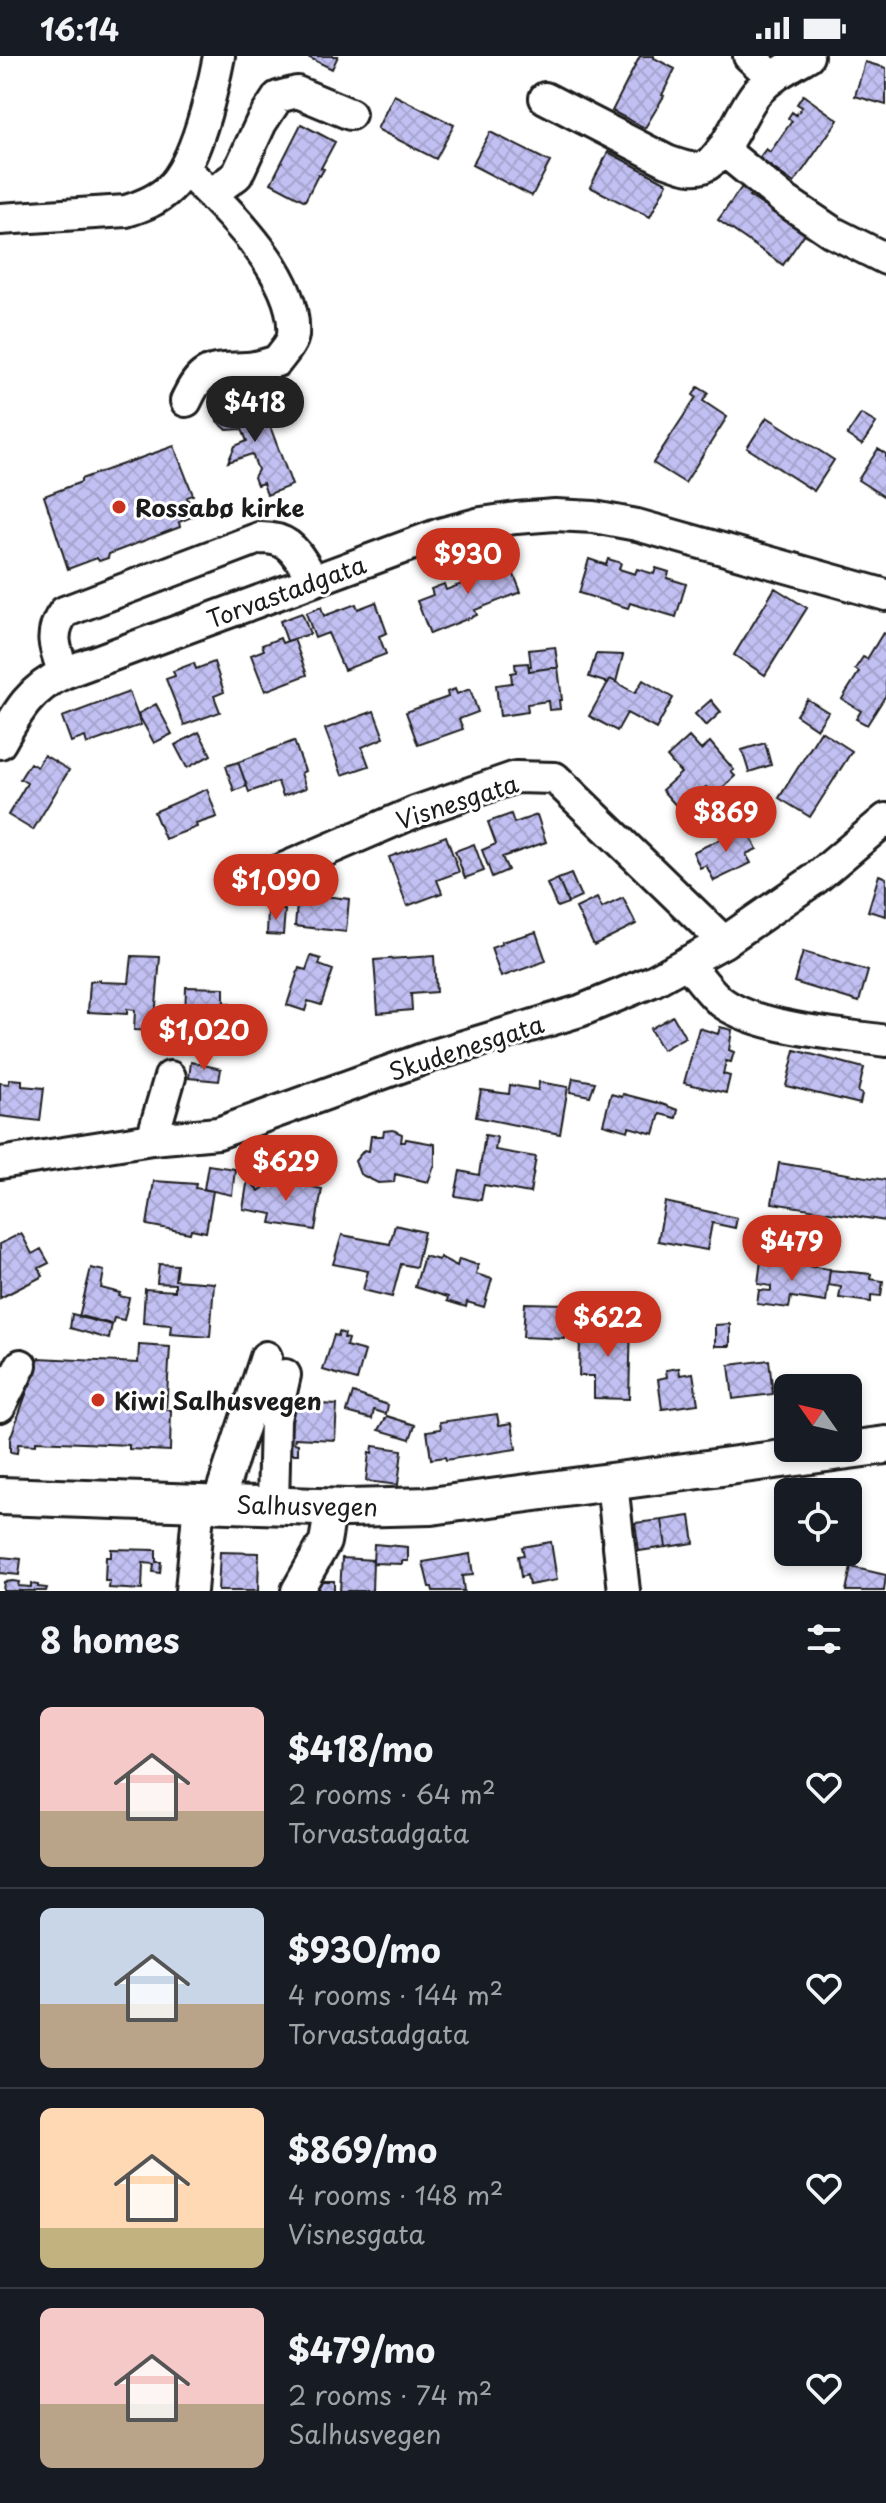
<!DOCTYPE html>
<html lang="en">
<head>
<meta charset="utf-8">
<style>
  body { margin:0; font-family:"Playpen Sans",sans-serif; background:#242831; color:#f1f3f6; height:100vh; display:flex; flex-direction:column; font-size:30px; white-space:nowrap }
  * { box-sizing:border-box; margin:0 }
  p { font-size:26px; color:#9ea1a6 }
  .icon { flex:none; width:44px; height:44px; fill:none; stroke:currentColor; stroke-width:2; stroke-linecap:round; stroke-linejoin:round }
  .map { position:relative; height:1535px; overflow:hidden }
  .sheet { display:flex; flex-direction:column; background:#171b24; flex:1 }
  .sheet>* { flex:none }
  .needle { width:52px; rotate:304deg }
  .fabs { position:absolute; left:774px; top:1318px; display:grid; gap:16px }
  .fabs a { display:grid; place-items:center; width:88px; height:88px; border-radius:12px; background:#171b24; box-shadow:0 4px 12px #0003; font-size:40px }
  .price { position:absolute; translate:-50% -68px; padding:0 18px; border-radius:28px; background:#c8321e; color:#fff; font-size:26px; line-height:52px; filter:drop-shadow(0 2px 4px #0008) }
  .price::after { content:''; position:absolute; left:50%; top:48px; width:24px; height:18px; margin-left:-12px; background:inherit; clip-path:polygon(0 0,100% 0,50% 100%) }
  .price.active { background:#222; color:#fff }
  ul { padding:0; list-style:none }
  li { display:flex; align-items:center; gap:24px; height:200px; padding:0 40px }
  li+li { border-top:2px solid #363941 }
  li span { display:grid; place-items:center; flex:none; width:224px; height:160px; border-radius:12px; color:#555 }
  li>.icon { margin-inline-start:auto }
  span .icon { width:96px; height:96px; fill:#fffc; stroke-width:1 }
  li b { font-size:34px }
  h2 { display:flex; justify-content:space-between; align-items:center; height:96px; padding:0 40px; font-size:34px }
  .status { display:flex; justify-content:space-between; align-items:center; height:56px; padding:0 40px; background:#171b24; direction:ltr }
  .status svg { height:22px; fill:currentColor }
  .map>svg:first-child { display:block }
  .building { fill:url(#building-cross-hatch); stroke:#1c1c1c; stroke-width:2 }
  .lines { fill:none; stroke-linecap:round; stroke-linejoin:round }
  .minor-casing { stroke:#1c1c1c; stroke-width:36 }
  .major-casing { stroke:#1c1c1c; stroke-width:42 }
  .minor { stroke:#fff; stroke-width:30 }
  .major { stroke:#fff; stroke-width:36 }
  .poi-dot { fill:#c8321e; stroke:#fff; stroke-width:3 }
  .labels { text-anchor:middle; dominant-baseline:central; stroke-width:6; stroke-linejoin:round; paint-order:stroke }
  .poi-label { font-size:24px; font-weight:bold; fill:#1c1c1c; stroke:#fff; text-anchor:start }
  .street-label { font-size:24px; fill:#1c1c1c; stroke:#fff }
</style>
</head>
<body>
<div class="status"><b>16:14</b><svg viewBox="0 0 49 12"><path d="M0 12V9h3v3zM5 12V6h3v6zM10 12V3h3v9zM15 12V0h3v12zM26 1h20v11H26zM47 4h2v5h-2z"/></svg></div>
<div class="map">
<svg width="886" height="1535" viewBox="0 0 886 1535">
  <defs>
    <pattern id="building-cross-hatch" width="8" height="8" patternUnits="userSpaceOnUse" patternTransform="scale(2)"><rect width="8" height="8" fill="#c2c0f2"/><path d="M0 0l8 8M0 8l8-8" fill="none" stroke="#a6a4cf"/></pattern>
  </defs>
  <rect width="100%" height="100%" fill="#fff"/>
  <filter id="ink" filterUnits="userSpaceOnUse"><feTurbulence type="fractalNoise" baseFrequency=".0125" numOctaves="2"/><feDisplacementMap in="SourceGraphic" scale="16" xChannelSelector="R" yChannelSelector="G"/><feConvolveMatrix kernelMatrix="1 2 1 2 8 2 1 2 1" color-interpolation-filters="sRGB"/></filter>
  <g filter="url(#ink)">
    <path class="building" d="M 306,0 L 338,0 L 332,13 Z
      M 640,0 L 654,0 L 654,2 L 675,13 L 662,39 L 664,40 L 645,72 L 612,55 Z
      M 865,6 L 886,12 L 886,49 L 855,40 Z
      M 394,39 L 454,69 L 436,103 L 377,73 Z
      M 803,39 L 838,64 L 794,127 L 759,102 L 766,93 L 770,96 L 792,65 L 788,62 L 792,56 L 796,59 L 802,51 L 797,48 Z
      M 301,68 L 335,86 L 321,112 L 324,113 L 320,120 L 318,119 L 305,145 L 271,127 Z
      M 490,76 L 550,106 L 532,140 L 472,109 Z
      M 608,96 L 667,127 L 650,161 L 590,131 Z
      M 744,128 L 753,134 L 749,140 L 764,150 L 768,145 L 784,157 L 781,162 L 795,171 L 799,166 L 808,173 L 783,209 L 718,164 Z
      M 698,331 L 708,337 L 703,345 L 727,361 L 685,427 L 653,407 L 696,341 L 693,339 Z
      M 233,341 L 246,347 L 250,354 L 249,363 L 265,357 L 292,429 L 267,439 L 263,427 L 257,429 L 254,421 L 258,414 L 252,398 L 228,406 L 235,390 L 247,385 L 242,373 L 227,374 L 217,365 L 216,354 L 220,347 Z
      M 861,358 L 876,367 L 862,389 L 847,379 Z
      M 767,361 L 834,404 L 814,435 L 747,392 Z
      M 174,390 L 193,439 L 187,441 L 194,460 L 179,466 L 180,471 L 109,498 L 108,502 L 99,505 L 97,502 L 68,513 L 44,440 L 81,426 L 81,423 Z
      M 878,393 L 886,398 L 886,442 L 858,424 Z
      M 589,503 L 606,509 L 608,503 L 621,507 L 619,513 L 635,518 L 637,513 L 654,518 L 656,512 L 669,516 L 667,522 L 686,528 L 676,561 L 630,547 L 628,552 L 579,537 Z
      M 508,504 L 521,536 L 475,554 L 477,559 L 430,578 L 417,545 L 433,539 L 431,533 L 444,528 L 446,534 L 462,528 L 460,522 L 477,516 L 475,510 L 488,505 L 490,511 Z
      M 775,532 L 807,552 L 765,619 L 734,599 Z
      M 376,546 L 387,577 L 379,580 L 386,598 L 344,614 L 328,577 L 315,582 L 306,557 L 321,551 L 324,560 L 356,548 L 358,553 Z
      M 302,557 L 310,578 L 287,585 L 280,565 Z
      M 883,577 L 886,578 L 886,639 L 867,669 L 856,663 L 861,655 L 842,643 L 859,616 L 855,613 L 863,601 L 867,603 Z
      M 280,582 L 282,587 L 294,583 L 307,619 L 265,635 L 251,599 L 264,594 L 262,589 Z
      M 555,591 L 558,611 L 529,615 L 529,610 L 531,610 L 529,594 Z
      M 596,598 L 623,599 L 616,626 L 610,623 L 608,627 L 589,621 Z
      M 214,606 L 224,636 L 214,640 L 220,656 L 184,669 L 166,623 L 175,620 L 173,615 L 194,607 L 196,613 Z
      M 528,607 L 529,615 L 558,611 L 562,644 L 559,644 L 560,653 L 549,654 L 548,645 L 527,648 L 528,656 L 500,660 L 496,629 L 512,627 L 511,617 L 516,616 L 515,608 Z
      M 610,623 L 635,637 L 643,624 L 673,642 L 656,673 L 627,657 L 617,675 L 589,660 Z
      M 455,633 L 457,638 L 470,633 L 478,656 L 459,663 L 463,673 L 418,689 L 406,656 L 448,641 L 447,636 Z
      M 129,636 L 141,669 L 87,688 L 85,681 L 71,686 L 62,661 Z
      M 807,643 L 828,656 L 817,673 L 796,659 Z
      M 711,644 L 721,656 L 706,670 L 695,658 Z
      M 156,648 L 172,678 L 154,687 L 138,658 Z
      M 374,655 L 384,682 L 362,691 L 369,710 L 342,719 L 325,673 Z
      M 821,675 L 852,695 L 810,761 L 779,742 Z
      M 199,676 L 211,699 L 187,712 L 175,689 Z
      M 689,681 L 701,694 L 710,686 L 734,714 L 731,716 L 735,720 L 714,740 L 706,731 L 680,754 L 662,734 L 681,717 L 667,701 Z
      M 294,685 L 305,715 L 301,717 L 306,732 L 283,740 L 278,726 L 249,736 L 238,706 Z
      M 765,687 L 771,709 L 749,716 L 742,694 Z
      M 44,699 L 69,714 L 33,774 L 8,759 L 27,727 L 20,723 L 30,707 L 37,711 Z
      M 238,706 L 247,730 L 234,735 L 226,710 Z
      M 207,733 L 217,761 L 196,768 L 197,771 L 165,783 L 154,756 Z
      M 511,758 L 514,767 L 537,759 L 546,786 L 502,801 L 508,814 L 492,821 L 482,794 L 496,788 L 488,766 Z
      M 746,771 L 757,793 L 746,798 L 751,807 L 714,825 L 706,809 L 700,812 L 693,796 Z
      M 446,780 L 459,816 L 437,824 L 442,837 L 407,850 L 389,801 Z
      M 474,788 L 484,815 L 465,822 L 455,795 Z
      M 571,818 L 581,841 L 568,847 L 558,823 Z
      M 879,819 L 886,822 L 886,860 L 868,855 Z
      M 558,823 L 568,847 L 557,851 L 547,828 Z
      M 298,837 L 349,843 L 346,876 L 295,870 Z
      M 597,842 L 602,852 L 623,842 L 636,868 L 594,889 L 576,852 Z
      M 268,853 L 285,854 L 283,879 L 267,878 Z
      M 536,876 L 546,905 L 501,921 L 491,892 L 502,888 L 501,886 Z
      M 803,896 L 868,915 L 859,946 L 794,926 Z
      M 132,900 L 160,901 L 154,975 L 134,974 L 135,954 L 127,953 L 127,958 L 88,956 L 90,926 L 100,924 L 100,926 L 129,927 Z
      M 311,900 L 321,903 L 319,909 L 333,914 L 321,949 L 308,945 L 305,955 L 287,949 L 299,912 L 306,914 Z
      M 434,900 L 436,936 L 411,938 L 412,954 L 378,957 L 374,904 Z
      M 186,931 L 224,932 L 224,947 L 230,947 L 230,960 L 185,962 Z
      M 673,960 L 685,981 L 662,994 L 650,973 Z
      M 720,971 L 732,974 L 729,994 L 734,996 L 731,1006 L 726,1005 L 723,1018 L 730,1020 L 726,1037 L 684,1027 L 699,972 L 718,978 Z
      M 795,994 L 864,1012 L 858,1036 L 862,1038 L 860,1048 L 786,1030 Z
      M 191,1006 L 221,1013 L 219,1025 L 189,1022 Z
      M 573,1022 L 595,1026 L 590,1040 L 570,1036 Z
      M 10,1023 L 22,1024 L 22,1030 L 44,1032 L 40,1065 L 0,1060 L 0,1027 L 9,1028 Z
      M 539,1026 L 568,1031 L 560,1078 L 476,1061 L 481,1034 L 509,1038 L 510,1029 L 538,1034 Z
      M 611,1038 L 622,1041 L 623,1038 L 662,1048 L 678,1054 L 676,1062 L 660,1058 L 654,1078 L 629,1071 L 628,1075 L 603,1068 Z
      M 393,1074 L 402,1078 L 401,1086 L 405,1086 L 406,1083 L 435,1088 L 435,1108 L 428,1126 L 395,1118 L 394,1126 L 378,1127 L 360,1118 L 355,1105 L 364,1094 L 369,1095 L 371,1080 L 383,1080 L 384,1075 Z
      M 485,1079 L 497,1081 L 495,1094 L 536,1101 L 530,1137 L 484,1129 L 481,1144 L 455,1140 L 460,1115 L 479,1119 Z
      M 249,1095 L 279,1100 L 276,1123 L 259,1135 L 245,1121 Z
      M 779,1107 L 886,1124 L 886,1165 L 772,1147 Z
      M 208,1109 L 235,1113 L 232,1139 L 204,1133 Z
      M 248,1122 L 259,1135 L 276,1123 L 322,1133 L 315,1174 L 271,1167 L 273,1158 L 243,1153 Z
      M 154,1125 L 196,1128 L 195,1132 L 213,1135 L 206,1176 L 191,1173 L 190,1177 L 147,1169 Z
      M 665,1146 L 737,1162 L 735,1172 L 712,1167 L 707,1194 L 658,1185 Z
      M 395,1169 L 424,1176 L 416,1211 L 401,1208 L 392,1241 L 363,1234 L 368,1215 L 333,1208 L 342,1179 L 390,1188 Z
      M 21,1177 L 32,1198 L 41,1193 L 49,1207 L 39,1212 L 43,1220 L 0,1242 L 0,1188 Z
      M 424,1200 L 439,1204 L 440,1201 L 457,1210 L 459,1203 L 478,1209 L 476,1218 L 492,1223 L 484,1251 L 467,1246 L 466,1251 L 447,1245 L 448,1241 L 415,1231 Z
      M 761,1204 L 830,1213 L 826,1246 L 791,1241 L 789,1252 L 757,1248 L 759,1234 L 771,1235 L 771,1230 L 758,1228 Z
      M 159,1208 L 177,1209 L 175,1224 L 214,1227 L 210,1281 L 170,1278 L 171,1269 L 143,1267 L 145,1233 L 175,1235 L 175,1228 L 157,1227 Z
      M 91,1212 L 104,1215 L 101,1232 L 120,1237 L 119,1240 L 129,1242 L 124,1264 L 114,1262 L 112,1269 L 79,1261 Z
      M 830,1214 L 871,1218 L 870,1223 L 883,1225 L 881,1240 L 871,1239 L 871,1246 L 839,1242 L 841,1231 L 828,1229 Z
      M 525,1247 L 566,1248 L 565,1283 L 523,1281 Z
      M 72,1258 L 112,1268 L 109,1283 L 70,1272 Z
      M 595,1265 L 631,1266 L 629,1343 L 594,1342 L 594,1320 L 579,1320 L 580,1281 L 595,1281 Z
      M 730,1268 L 730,1290 L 715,1290 L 715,1269 Z
      M 339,1276 L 345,1278 L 344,1282 L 348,1283 L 346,1290 L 365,1295 L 357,1324 L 323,1314 L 334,1279 L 338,1280 Z
      M 139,1289 L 170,1291 L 166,1354 L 171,1354 L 170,1395 L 129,1393 L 129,1389 L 36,1385 L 36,1389 L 18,1388 L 17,1397 L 10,1396 L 10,1383 L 39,1302 L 138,1307 Z
      M 769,1304 L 773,1338 L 733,1343 L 729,1309 Z
      M 679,1312 L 680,1319 L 693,1317 L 698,1348 L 662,1353 L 658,1323 L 667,1321 L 666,1314 Z
      M 353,1337 L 388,1349 L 386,1358 L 374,1354 L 372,1363 L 347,1356 Z
      M 283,1346 L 337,1349 L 335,1384 L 295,1382 L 294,1387 L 298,1388 L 298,1398 L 281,1398 Z
      M 497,1358 L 499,1369 L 512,1367 L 516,1393 L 446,1404 L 445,1401 L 431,1403 L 427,1375 L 441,1373 L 440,1366 Z
      M 387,1360 L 415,1369 L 410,1383 L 379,1374 Z
      M 373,1390 L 402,1394 L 398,1429 L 366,1425 L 369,1396 L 372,1397 Z
      M 690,1460 L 694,1487 L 666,1491 L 662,1464 Z
      M 662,1464 L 666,1491 L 639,1495 L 635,1467 Z
      M 551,1486 L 557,1524 L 529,1529 L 527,1519 L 521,1521 L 518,1500 L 524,1499 L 522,1491 Z
      M 374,1488 L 408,1491 L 408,1505 L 402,1505 L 402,1508 L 373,1507 Z
      M 111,1493 L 156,1494 L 156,1506 L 161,1506 L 160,1517 L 153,1516 L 154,1508 L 143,1507 L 142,1534 L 109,1532 L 110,1525 L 105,1525 L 106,1501 L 111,1501 Z
      M 220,1496 L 259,1497 L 258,1535 L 218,1535 Z
      M 470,1498 L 473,1519 L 462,1520 L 464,1535 L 433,1535 L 432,1531 L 429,1531 L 423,1506 Z
      M 1,1501 L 21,1503 L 19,1519 L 0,1517 Z
      M 342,1502 L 373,1504 L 372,1535 L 340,1535 Z
      M 851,1511 L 886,1519 L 884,1535 L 846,1535 Z
      M 13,1525 L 19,1526 L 18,1530 L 31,1531 L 31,1528 L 38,1529 L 38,1531 L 47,1532 L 46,1535 L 3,1535 L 4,1526 Z
      M 315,1525 L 334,1525 L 334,1535 L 309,1535 Z"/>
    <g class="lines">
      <defs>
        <path id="minor" d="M 749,0 L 772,21
          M 545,42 L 667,105 C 679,109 691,115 703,111 C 726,102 741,54 757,36 C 772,20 789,11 808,0
          M 722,93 L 783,143 L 832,176 L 886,203
          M 185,113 C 224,151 298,219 293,279 C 292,288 282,298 277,305 C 267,308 256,312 246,312 C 211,314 202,310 186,345
          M 211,138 L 237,119 L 261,67 L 278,41 L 297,36 L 350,58
          M 0,163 L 126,155 C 142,150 158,144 170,132 C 196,107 212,36 219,0
          M 64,617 C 55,593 48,578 64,556 L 259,482 C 293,481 296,499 314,524
          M 0,687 C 18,655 30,633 64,617 L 440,478 L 481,467 L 516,462 L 555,459 L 594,461 L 637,469 L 886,539
          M 276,816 L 415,756 L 516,721 L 555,722 L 724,886
          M 687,906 C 697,919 707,933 719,944 C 754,973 841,978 886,985
          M 152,1083 L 170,1021
          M 0,1107 L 152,1083 L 218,1077 L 431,1000 L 580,955 L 653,925 L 724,886 L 815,823 L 886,763
          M 0,1350 L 21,1309
          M 612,1427 L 624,1535
          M 218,1447 L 266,1301
          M 273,1449 L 275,1363 L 285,1319
          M 191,1535 L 199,1446
          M 297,1535 L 325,1486 L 331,1451"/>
        <path id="major" d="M 0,1440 L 347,1452 L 431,1450 L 886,1389"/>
      </defs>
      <use href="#minor" class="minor-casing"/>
      <use href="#major" class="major-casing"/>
      <use href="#minor" class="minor"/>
      <use href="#major" class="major"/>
    </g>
  </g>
  <g class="poi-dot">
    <circle cx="119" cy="451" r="8"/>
    <circle cx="98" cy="1344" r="8"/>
  </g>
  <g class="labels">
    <g class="poi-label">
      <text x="135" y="451">Rossabø kirke</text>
      <text x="114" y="1344">Kiwi Salhusvegen</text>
    </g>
    <g class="street-label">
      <text transform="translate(286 535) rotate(-20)">Torvastadgata</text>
      <text transform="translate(457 745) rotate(-18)">Visnesgata</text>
      <text transform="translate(466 991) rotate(-18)">Skudenesgata</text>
      <text transform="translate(307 1449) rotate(1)">Salhusvegen</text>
    </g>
  </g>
</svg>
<div class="fabs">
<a><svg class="needle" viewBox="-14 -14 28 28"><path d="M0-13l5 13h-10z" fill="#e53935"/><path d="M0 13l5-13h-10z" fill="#9ea1a6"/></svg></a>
<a><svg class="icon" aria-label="locate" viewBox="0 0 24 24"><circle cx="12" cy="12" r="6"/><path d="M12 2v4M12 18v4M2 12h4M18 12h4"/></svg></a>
</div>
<b class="price active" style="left:255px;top:388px">$418</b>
<b class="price" style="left:468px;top:540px">$930</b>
<b class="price" style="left:726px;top:798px">$869</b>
<b class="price" style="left:276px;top:866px">$1,090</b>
<b class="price" style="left:204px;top:1016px">$1,020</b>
<b class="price" style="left:286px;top:1147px">$629</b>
<b class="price" style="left:792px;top:1227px">$479</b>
<b class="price" style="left:608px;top:1303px">$622</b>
</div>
<section class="sheet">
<h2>8 homes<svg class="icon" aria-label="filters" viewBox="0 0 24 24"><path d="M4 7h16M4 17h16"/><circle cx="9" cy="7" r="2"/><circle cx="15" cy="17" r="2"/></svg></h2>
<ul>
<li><span style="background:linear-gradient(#f6c9c9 65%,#b9a48a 0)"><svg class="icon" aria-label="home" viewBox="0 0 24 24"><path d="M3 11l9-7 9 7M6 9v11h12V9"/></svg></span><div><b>$418/mo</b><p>2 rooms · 64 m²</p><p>Torvastadgata</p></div><svg class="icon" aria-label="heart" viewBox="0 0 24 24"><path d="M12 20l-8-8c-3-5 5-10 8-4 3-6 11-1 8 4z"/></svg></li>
<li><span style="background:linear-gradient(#c9d6e8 60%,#b9a48a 0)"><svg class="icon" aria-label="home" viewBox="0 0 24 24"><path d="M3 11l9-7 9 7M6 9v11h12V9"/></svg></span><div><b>$930/mo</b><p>4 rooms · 144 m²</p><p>Torvastadgata</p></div><svg class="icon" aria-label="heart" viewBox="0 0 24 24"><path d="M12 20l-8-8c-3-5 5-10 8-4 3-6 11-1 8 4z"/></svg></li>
<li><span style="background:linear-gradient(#ffd9b3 75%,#c2b280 0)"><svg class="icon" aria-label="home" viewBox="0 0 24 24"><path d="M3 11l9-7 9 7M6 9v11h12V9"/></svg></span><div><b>$869/mo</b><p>4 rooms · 148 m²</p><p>Visnesgata</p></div><svg class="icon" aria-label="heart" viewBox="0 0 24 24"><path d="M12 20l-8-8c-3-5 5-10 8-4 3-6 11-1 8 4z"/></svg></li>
<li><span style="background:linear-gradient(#f6c9c9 60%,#b9a48a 0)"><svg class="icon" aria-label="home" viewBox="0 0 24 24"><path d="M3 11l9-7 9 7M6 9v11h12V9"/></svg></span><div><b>$479/mo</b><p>2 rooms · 74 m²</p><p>Salhusvegen</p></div><svg class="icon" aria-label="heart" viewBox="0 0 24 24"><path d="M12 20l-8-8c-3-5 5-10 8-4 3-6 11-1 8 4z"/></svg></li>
</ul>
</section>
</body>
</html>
